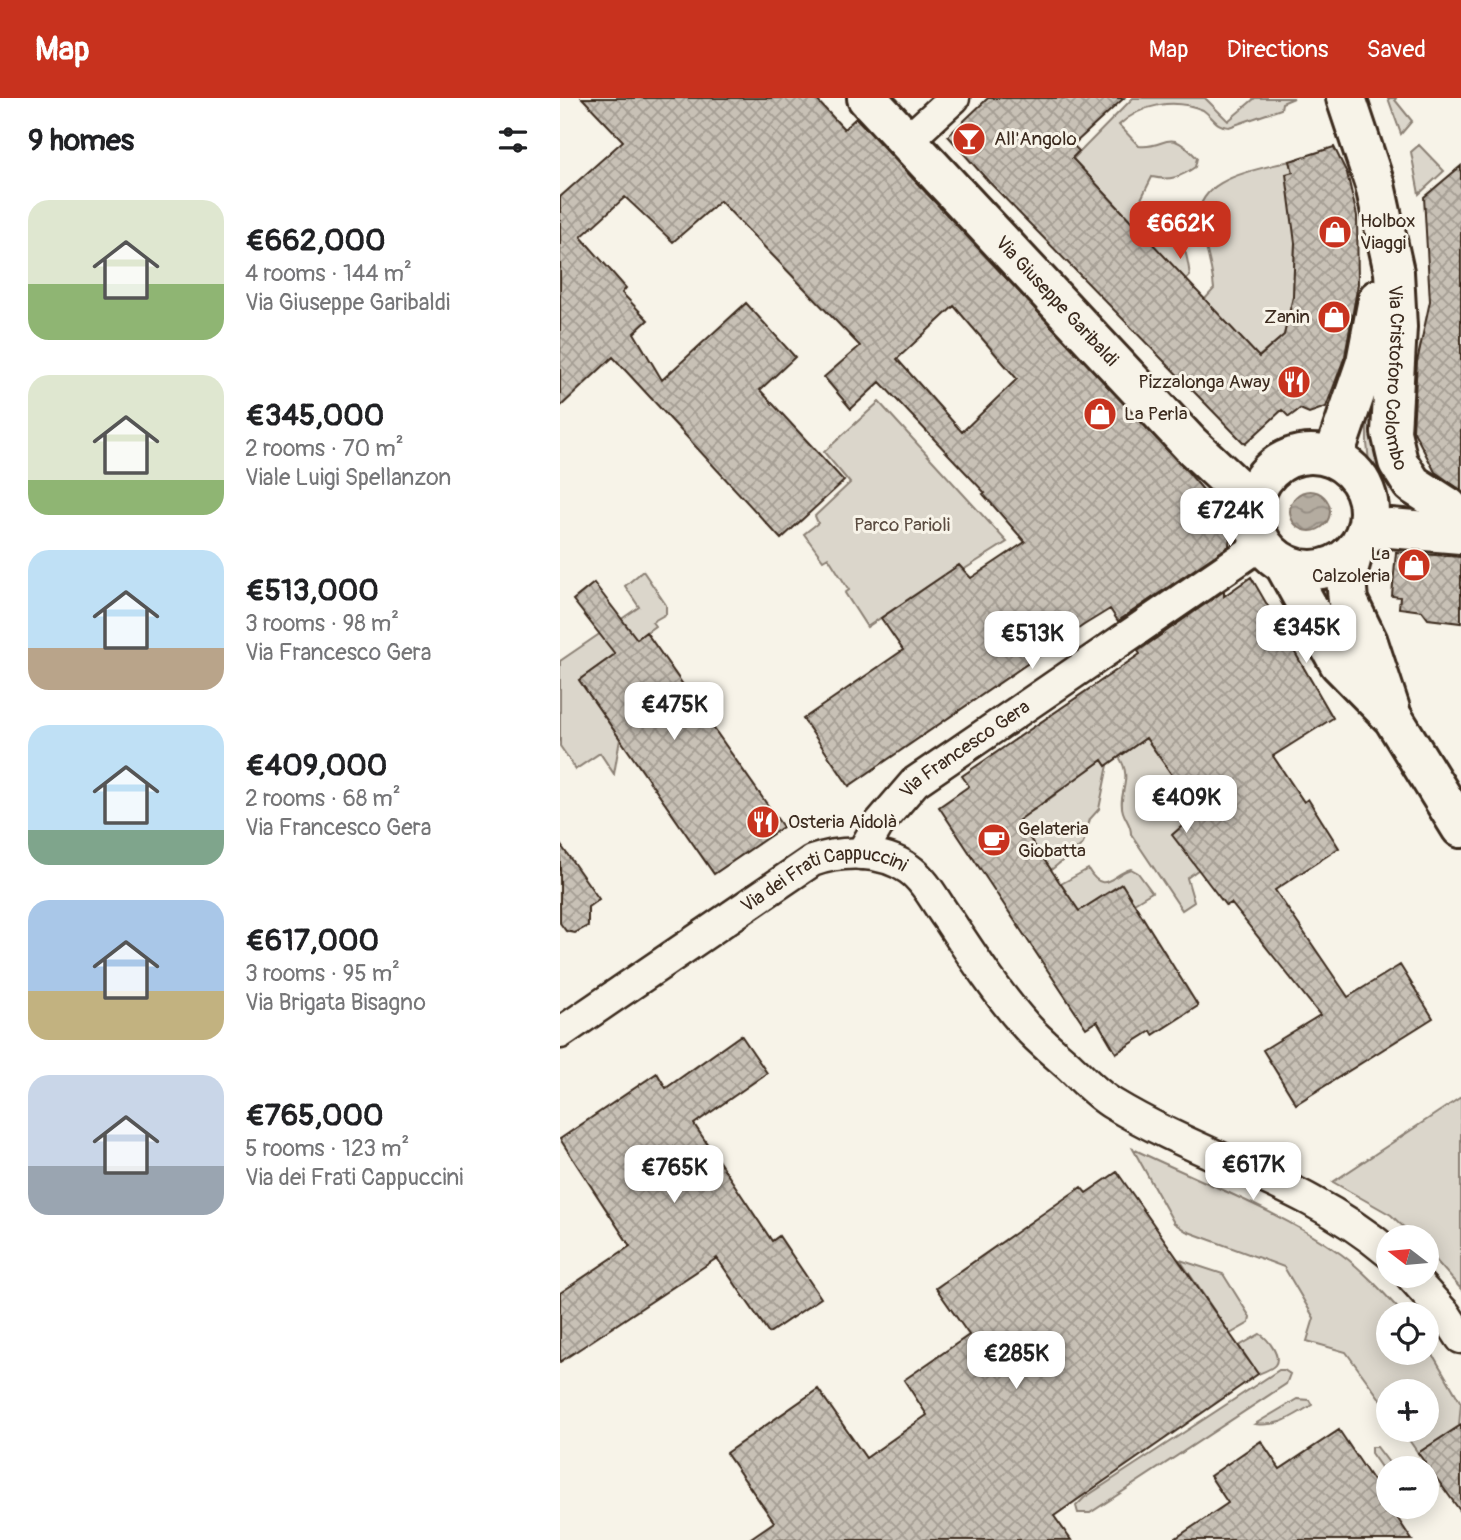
<!DOCTYPE html>
<html lang="en">
<head>
<meta charset="utf-8">
<style>
  body { margin:0; font-family:Pangolin,sans-serif; background:#f2f2f2; color:#202124; height:100vh; display:flex; flex-direction:column; font-size:26px; white-space:nowrap }
  * { box-sizing:border-box; margin:0 }
  p { font-size:23px; color:#757577 }
  .icon { flex:none; width:38px; height:38px; fill:none; stroke:currentColor; stroke-width:2; stroke-linecap:round; stroke-linejoin:round }
  .map { position:relative; flex:1; overflow:hidden }
  .sheet { display:flex; flex-direction:column; background:#fff; width:560px }
  .sheet>* { flex:none }
  .needle { width:46px; rotate:286deg }
  .tools { position:absolute; left:816px; top:1127px; display:grid; gap:14px }
  .tools a { display:grid; place-items:center; width:63px; height:63px; border-radius:50%; background:#fff; box-shadow:0 4px 18px #0003; font-size:35px }
  .price { position:absolute; translate:-50% -60px; padding:0 16px; border-radius:14px; background:#fff; color:#222; font-size:23px; line-height:46px; filter:drop-shadow(0 2px 4px #0008) }
  .price::after { content:''; position:absolute; left:50%; top:42px; width:21px; height:16px; margin-left:-10px; background:inherit; clip-path:polygon(0 0,100% 0,50% 100%) }
  .price.current { background:#c8321e; color:#fff }
  ul { padding:0; list-style:none }
  li { display:flex; align-items:center; gap:21px; height:175px; padding:0 28px }
  li span { display:grid; place-items:center; flex:none; width:196px; height:140px; border-radius:21px; color:#555 }
  li>.icon { margin-inline-start:auto }
  span .icon { width:84px; height:84px; fill:#fffc; stroke-width:1 }
  li b { font-size:30px }
  h2 { display:flex; justify-content:space-between; align-items:center; height:84px; padding:0 28px; font-size:30px }
  header { display:flex; align-items:center; gap:42px; box-sizing:border-box; height:98px; padding:0 35px; background:#c8321e; color:#fff }
  header strong { font-size:33px }
  nav { display:flex; gap:38px; margin-inline-start:auto; font-size:24px }
  main { display:flex; flex:1; min-height:0 }
  .map>svg:first-child { display:block }
  .green { fill:#dbd6cb; stroke:#8b8074; stroke-width:2 }
  .water { fill:url(#water-waves); stroke:#84786c; stroke-width:2 }
  .building { fill:url(#building-cross-hatch); stroke:#3b2a1e; stroke-width:2; fill-rule:evenodd }
  .lines { fill:none; stroke-linecap:round; stroke-linejoin:round }
  .street-casing { stroke:#3b2a1e; stroke-width:35 }
  .secondary-casing { stroke:#3b2a1e; stroke-width:44 }
  .street { stroke:#f7f3e8; stroke-width:30 }
  .secondary { stroke:#f7f3e8; stroke-width:38 }
  .labels { text-anchor:middle; dominant-baseline:central; stroke-width:6; stroke-linejoin:round; paint-order:stroke }
  .poi-label { font-size:19px; fill:#3b2a1e; stroke:#f7f3e8; text-anchor:start }
  .street-label { font-size:19px; fill:#3b2a1e; stroke:#f7f3e8 }
  .park-label { font-size:19px; fill:#5b4c41; stroke:#f7f3e8 }
</style>
</head>
<body>
<header>
<strong>Map</strong>
<nav><a>Map</a><a>Directions</a><a>Saved</a></nav>
</header>
<main>
<section class="sheet">
<h2>9 homes<svg class="icon" aria-label="filters" viewBox="0 0 24 24"><path d="M4 7h16M4 17h16"/><circle cx="9" cy="7" r="2"/><circle cx="15" cy="17" r="2"/></svg></h2>
<ul>
<li><span style="background:linear-gradient(#dfe7d0 60%,#8fb573 0)"><svg class="icon" aria-label="home" viewBox="0 0 24 24"><path d="M3 11l9-7 9 7M6 9v11h12V9"/></svg></span><div><b>€662,000</b><p>4 rooms · 144 m²</p><p>Via Giuseppe Garibaldi</p></div></li>
<li><span style="background:linear-gradient(#dfe7d0 75%,#8fb573 0)"><svg class="icon" aria-label="home" viewBox="0 0 24 24"><path d="M3 11l9-7 9 7M6 9v11h12V9"/></svg></span><div><b>€345,000</b><p>2 rooms · 70 m²</p><p>Viale Luigi Spellanzon</p></div></li>
<li><span style="background:linear-gradient(#bfe0f5 70%,#b9a48a 0)"><svg class="icon" aria-label="home" viewBox="0 0 24 24"><path d="M3 11l9-7 9 7M6 9v11h12V9"/></svg></span><div><b>€513,000</b><p>3 rooms · 98 m²</p><p>Via Francesco Gera</p></div></li>
<li><span style="background:linear-gradient(#bfe0f5 75%,#7fa58c 0)"><svg class="icon" aria-label="home" viewBox="0 0 24 24"><path d="M3 11l9-7 9 7M6 9v11h12V9"/></svg></span><div><b>€409,000</b><p>2 rooms · 68 m²</p><p>Via Francesco Gera</p></div></li>
<li><span style="background:linear-gradient(#a9c7e8 65%,#c2b280 0)"><svg class="icon" aria-label="home" viewBox="0 0 24 24"><path d="M3 11l9-7 9 7M6 9v11h12V9"/></svg></span><div><b>€617,000</b><p>3 rooms · 95 m²</p><p>Via Brigata Bisagno</p></div></li>
<li><span style="background:linear-gradient(#c9d6e8 65%,#9aa5b1 0)"><svg class="icon" aria-label="home" viewBox="0 0 24 24"><path d="M3 11l9-7 9 7M6 9v11h12V9"/></svg></span><div><b>€765,000</b><p>5 rooms · 123 m²</p><p>Via dei Frati Cappuccini</p></div></li>
</ul>
</section>
<div class="map">
<svg width="901" height="1442" viewBox="0 0 901 1442">
  <defs>
    <pattern id="water-waves" width="16" height="10" patternUnits="userSpaceOnUse" patternTransform="scale(1.75)"><rect width="16" height="10" fill="#b4aca0"/><path d="M0 5q4-4 8 0t8 0" fill="none" stroke="#948c82"/></pattern>
    <pattern id="building-cross-hatch" width="8" height="8" patternUnits="userSpaceOnUse" patternTransform="scale(1.75)"><rect width="8" height="8" fill="#c8c1b6"/><path d="M0 0l8 8M0 8l8-8" fill="none" stroke="#a49d93"/></pattern>
  </defs>
  <rect width="100%" height="100%" fill="#f7f3e8"/>
  <filter id="ink" filterUnits="userSpaceOnUse"><feTurbulence type="fractalNoise" baseFrequency=".0143" numOctaves="2"/><feDisplacementMap in="SourceGraphic" scale="14" xChannelSelector="R" yChannelSelector="G"/><feConvolveMatrix kernelMatrix="1 2 1 2 8 2 1 2 1" color-interpolation-filters="sRGB"/></filter>
  <g filter="url(#ink)">
    <path class="green" d="M 573,0 L 645,0 L 668,23 L 695,0 L 734,0 L 722,5 L 721,11 L 669,29 C 656,29 653,19 643,12 C 614,0 582,6 559,27 L 579,48 C 608,51 606,27 637,60 L 635,69 C 621,79 610,83 592,79 L 581,101 C 616,122 625,139 630,178 L 626,182 L 513,61 Z
      M 828,0 L 836,0 L 835,2 L 852,23 L 841,36 Z
      M 859,47 L 884,73 L 859,96 L 851,54 Z
      M 730,63 L 733,74 L 735,145 L 733,199 L 724,237 L 698,259 L 644,202 L 654,191 C 652,166 646,152 640,128 C 629,80 698,72 730,63 Z
      M 813,276 L 828,380 L 819,379 L 809,364 L 807,345 L 807,321 Z
      M 319,304 L 447,444 L 403,472 L 399,467 L 307,529 L 285,495 L 289,492 L 268,459 L 263,462 L 244,436 L 258,425 L 255,418 L 290,385 L 264,354 Z
      M 83,473 L 106,507 L 106,516 L 92,524 L 95,528 L 19,582 L 60,641 L 54,676 L 40,655 L 16,671 L 0,648 L 0,563 L 79,509 L 65,488 Z
      M 586,640 L 639,714 L 639,771 L 627,780 L 634,804 L 622,812 L 571,736 C 571,726 566,723 563,714 C 557,696 574,681 559,659 Z
      M 542,662 L 546,668 L 548,667 L 539,711 L 530,721 L 523,746 L 491,772 L 456,720 L 474,712 L 495,697 L 494,695 Z
      M 528,771 C 544,798 552,776 571,771 L 578,775 L 592,794 L 574,805 L 561,786 L 519,813 L 501,786 Z
      M 901,999 L 901,1191 L 866,1151 L 866,1139 L 854,1139 L 831,1117 L 773,1084 Z
      M 573,1051 C 640,1083 721,1114 781,1156 C 804,1173 824,1195 843,1216 L 828,1216 L 828,1255 L 866,1255 L 866,1245 L 901,1305 L 899,1328 L 858,1355 L 842,1332 L 866,1332 L 866,1293 L 828,1293 L 828,1312 L 786,1254 L 747,1243 L 754,1220 L 724,1169 L 626,1133 L 614,1125 Z
      M 620,1162 L 663,1176 L 690,1219 L 689,1225 L 670,1236 Z
      M 700,1236 C 707,1240 722,1258 715,1267 C 712,1271 703,1274 698,1276 L 679,1248 Z
      M 719,1272 L 724,1272 L 730,1276 L 726,1286 L 530,1415 L 518,1415 L 516,1408 L 524,1400 Z
      M 737,1301 L 749,1302 L 752,1307 C 731,1319 720,1329 695,1326 Z
      M 811,1349 L 817,1349 L 833,1370 L 828,1370 L 828,1379 L 811,1355 Z"/>
    <path class="water" d="M730 413a20 20 0 1 1 40 0a20 20 0 1 1-40 0Z"/>
    <path class="building" d="M 22,0 L 255,0 L 284,31 L 296,20 L 628,374 L 671,425 L 669,448 L 558,523 L 550,511 L 524,527 L 289,688 L 243,621 L 343,552 L 321,520 L 399,467 L 411,480 L 465,444 L 423,396 L 425,395 L 320,284 L 291,311 L 264,279 L 300,248 L 160,103 L 113,144 L 65,99 L 21,139 L 66,190 L 62,195 L 88,222 L 74,235 L 102,282 L 186,205 L 235,259 L 200,292 L 284,383 L 221,441 L 53,259 L 0,309 L 0,99 L 63,43 ZM 394,208 L 457,281 L 402,334 L 337,261 Z
      M 428,0 L 564,0 L 513,47 L 519,53 L 512,60 L 699,259 L 724,237 L 733,199 L 735,145 L 726,76 L 733,74 L 730,63 L 774,49 L 787,75 L 797,118 L 798,186 L 785,258 L 766,309 L 749,315 L 740,311 L 729,319 L 722,312 L 685,346 L 429,84 L 388,38 Z
      M 901,68 L 901,392 L 875,374 L 853,332 L 857,264 L 870,203 L 864,99 Z
      M 836,454 L 901,459 L 901,525 L 868,521 L 862,513 L 839,510 L 840,499 L 832,498 Z
      M 691,479 L 773,620 L 713,658 L 744,704 L 748,701 L 779,750 L 715,792 L 788,899 L 840,867 L 873,920 L 736,1006 L 703,952 L 760,917 L 671,805 L 666,808 L 612,737 L 638,714 L 586,640 L 546,668 L 542,662 L 458,723 L 519,813 L 562,786 L 638,908 L 593,937 L 591,933 L 556,955 L 537,923 L 526,930 L 379,709 L 409,688 L 402,678 L 580,556 L 578,553 L 664,493 L 664,498 Z
      M 34,485 L 77,541 L 86,534 L 223,729 L 154,776 L 19,582 L 55,556 L 13,502 Z
      M 0,746 L 39,801 L 28,809 L 28,828 L 15,835 L 6,833 L 0,825 Z
      M 181,937 L 207,975 L 134,1026 L 212,1143 L 219,1138 L 261,1200 L 209,1235 L 157,1160 L 0,1264 L 0,1195 L 70,1148 L 0,1041 L 97,975 L 106,990 Z
      M 557,1074 L 698,1276 L 494,1418 L 511,1442 L 188,1442 L 214,1424 L 166,1355 L 258,1291 L 306,1360 L 367,1317 L 344,1282 L 409,1237 L 376,1190 L 521,1089 L 526,1095 Z
      M 901,1327 L 901,1414 L 858,1355 Z
      M 779,1332 L 828,1405 L 828,1409 L 830,1409 L 852,1442 L 613,1442 L 668,1405 L 650,1378 L 701,1343 L 720,1371 Z"/>
    <g class="lines">
      <defs>
        <g id="street">
          <path d="M 347,43 L 394,0"/>
          <path id="s1" d="M 301,756 L 318,727 L 355,684 L 702,446"/>
          <path id="s2" d="M 0,935 L 252,763 C 283,752 322,752 349,771 C 366,783 376,805 388,821 C 412,857 437,896 466,928 C 479,943 495,955 509,968 C 523,981 536,996 553,1006 C 642,1060 748,1086 828,1154"/>
          <path d="M 851,1178 L 886,1217 L 901,1240"/>
        </g>
        <g id="secondary">
          <path id="s3" d="M 307,0 L 630,346 L 676,389 L 694,401"/>
          <path id="s4" d="M 786,0 L 815,87 L 834,174 L 837,229 L 831,334 L 838,364 L 852,386 L 888,409"/>
          <circle cx="751" cy="414" r="58"/>
          <path d="M 773,360 L 806,264 L 818,201"/>
          <path d="M 806,433 L 830,430 L 901,436"/>
          <path d="M 793,455 L 786,480 L 788,503 L 808,544 L 830,611"/>
          <path d="M 724,466 L 779,565 L 833,620 L 901,730"/>
        </g>
      </defs>
      <use href="#street" class="street-casing"/>
      <use href="#secondary" class="secondary-casing"/>
      <use href="#street" class="street"/>
      <use href="#secondary" class="secondary"/>
    </g>
  </g>
  <defs>
    <symbol id="bar-disc" viewBox="-11 -11 22 22"><circle r="9.5" fill="#c8321e" stroke="#f7f3e8"/><path d="M-6-5H6L.8 .8V4.5H3.5V6h-7V4.5H-.8V.8Z" fill="#fff"/></symbol>
    <symbol id="shop-disc" viewBox="-11 -11 22 22"><circle r="9.5" fill="#c8321e" stroke="#f7f3e8"/><path d="M-5-2.5h2.3a2.7 3.5 0 0 1 5.4 0H5L5.5 6h-11ZM-1.5-2.5h3a1.5 2.3 0 0 0-3 0Z" fill="#fff"/></symbol>
    <symbol id="restaurant-disc" viewBox="-11 -11 22 22"><circle r="9.5" fill="#c8321e" stroke="#f7f3e8"/><path d="M-5-6h1v4h1v-4h1v4h1v-4h1v5L-1.5 .5V6h-2V.5L-5-1ZM5-6V6H3V1.5H1.5Q1.5-4 5-6Z" fill="#fff"/></symbol>
    <symbol id="cafe-disc" viewBox="-11 -11 22 22"><circle r="9.5" fill="#c8321e" stroke="#f7f3e8"/><path d="M-5.5-4.5H6V0H3Q3 3.5 0 3.5H-2.5Q-5.5 3.5-5.5 0ZM3-3.2v2h1.7v-2ZM-6 4.5H4V6H-6Z" fill="#fff"/></symbol>
  </defs>
  <g fill-rule="evenodd">
    <use href="#bar-disc" x="390" y="22" width="38" height="38"/>
    <use href="#shop-disc" x="756" y="115" width="38" height="38"/>
    <use href="#shop-disc" x="755" y="200" width="38" height="38"/>
    <use href="#restaurant-disc" x="715" y="265" width="38" height="38"/>
    <use href="#shop-disc" x="521" y="297" width="38" height="38"/>
    <use href="#shop-disc" x="835" y="448" width="38" height="38"/>
    <use href="#restaurant-disc" x="184" y="705" width="38" height="38"/>
    <use href="#cafe-disc" x="415" y="723" width="38" height="38"/>
  </g>
  <g class="labels">
    <g class="poi-label">
      <text x="434" y="41">All'Angolo</text>
      <text x="800" y="123">Holbox<tspan x="800" dy="22">Viaggi</tspan></text>
      <text x="750" y="219" text-anchor="end">Zanin</text>
      <text x="710" y="284" text-anchor="end">Pizzalonga Away</text>
      <text x="564" y="316">La Perla</text>
      <text x="830" y="456" text-anchor="end">La<tspan x="830" dy="22">Calzoleria</tspan></text>
      <text x="228" y="724">Osteria Aidolà</text>
      <text x="458" y="731">Gelateria<tspan x="458" dy="22">Giobatta</tspan></text>
    </g>
    <g class="street-label">
      <text stroke="none"><textPath href="#s3" startOffset="278">Via Giuseppe Garibaldi</textPath></text>
      <text stroke="none"><textPath href="#s4" startOffset="287">Via Cristoforo Colombo</textPath></text>
      <text stroke="none"><textPath href="#s1" startOffset="150">Via Francesco Gera</textPath></text>
      <text stroke="none"><textPath href="#s2" startOffset="312">Via dei Frati Cappuccini</textPath></text>
    </g>
    <g class="park-label">
      <text x="342" y="427">Parco Parioli</text>
    </g>
  </g>
</svg>
<div class="tools">
<a><svg class="needle" viewBox="-14 -14 28 28"><path d="M0-13l5 13h-10z" fill="#e53935"/><path d="M0 13l5-13h-10z" fill="#757577"/></svg></a>
<a><svg class="icon" aria-label="locate" viewBox="0 0 24 24"><circle cx="12" cy="12" r="6"/><path d="M12 2v4M12 18v4M2 12h4M18 12h4"/></svg></a>
<a>+</a>
<a>−</a>
</div>
<b class="price current" style="left:620px;top:163px">€662K</b>
<b class="price" style="left:670px;top:450px">€724K</b>
<b class="price" style="left:746px;top:567px">€345K</b>
<b class="price" style="left:472px;top:573px">€513K</b>
<b class="price" style="left:114px;top:644px">€475K</b>
<b class="price" style="left:626px;top:737px">€409K</b>
<b class="price" style="left:693px;top:1104px">€617K</b>
<b class="price" style="left:114px;top:1107px">€765K</b>
<b class="price" style="left:456px;top:1293px">€285K</b>
</div>
</main>
</body>
</html>
